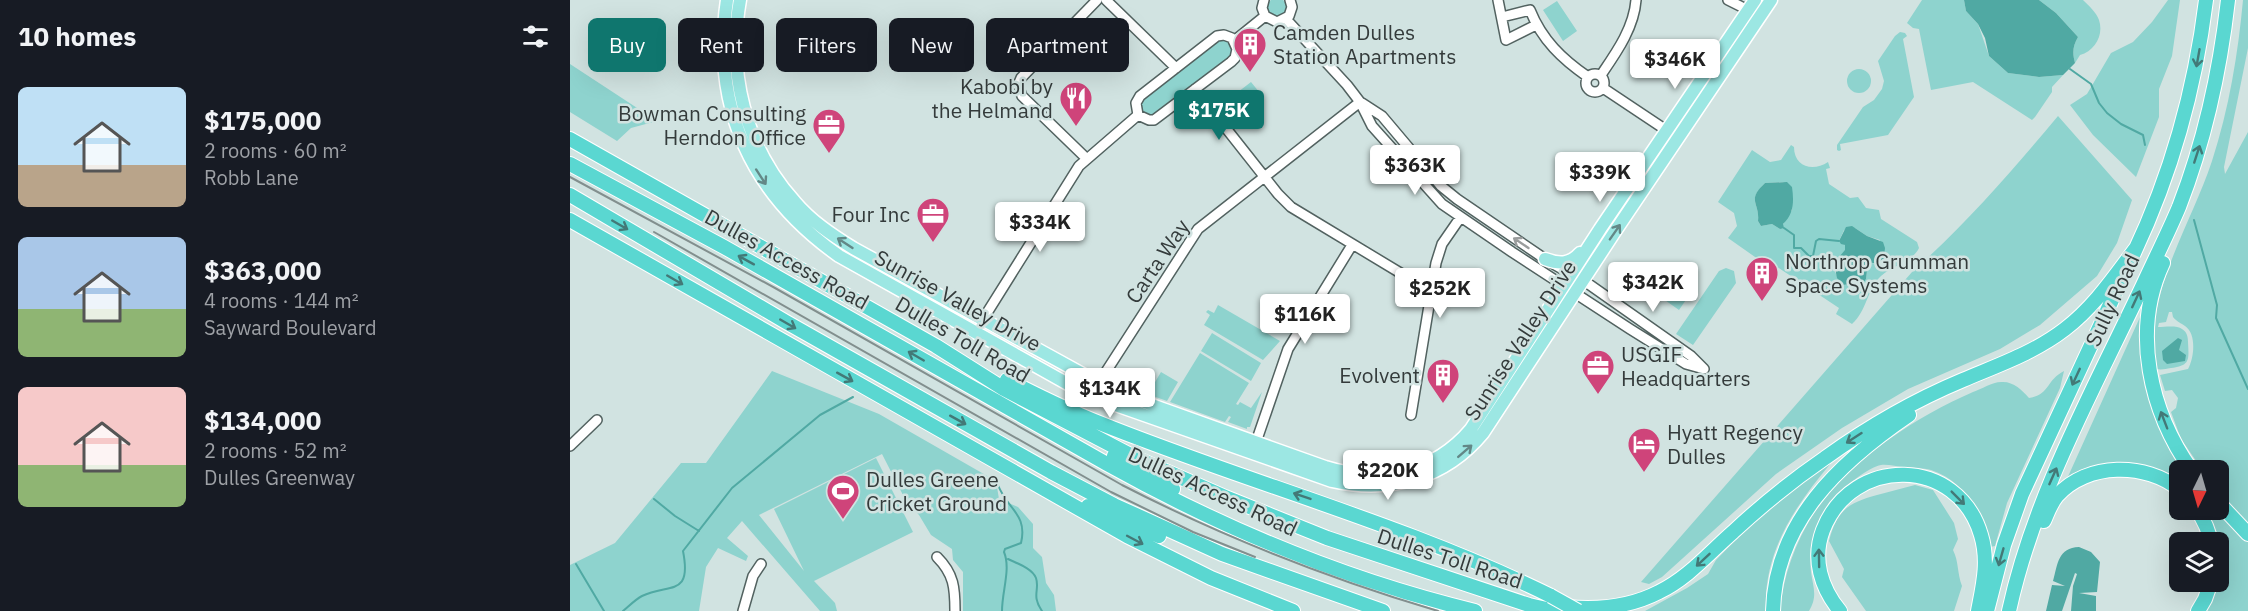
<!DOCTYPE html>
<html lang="en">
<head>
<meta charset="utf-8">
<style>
  body { margin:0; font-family:"IBM Plex Sans",sans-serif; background:#20242c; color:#f1f3f6; height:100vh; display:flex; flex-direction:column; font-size:22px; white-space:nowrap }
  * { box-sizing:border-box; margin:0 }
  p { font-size:20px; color:#9ea1a6 }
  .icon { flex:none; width:33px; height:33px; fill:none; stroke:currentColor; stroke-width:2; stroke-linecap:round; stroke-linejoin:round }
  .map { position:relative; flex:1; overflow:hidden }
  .panel { display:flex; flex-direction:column; background:#171b24; width:570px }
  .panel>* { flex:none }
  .guide { position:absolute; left:18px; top:18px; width:570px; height:54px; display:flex; gap:12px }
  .needle { width:39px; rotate:185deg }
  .controls { position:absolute; left:1599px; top:460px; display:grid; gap:12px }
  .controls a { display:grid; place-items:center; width:60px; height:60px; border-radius:9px; background:#171b24; box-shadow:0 6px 24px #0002; font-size:30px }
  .price { position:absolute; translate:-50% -51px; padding:0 14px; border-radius:6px; background:#fff; color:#222; font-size:20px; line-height:39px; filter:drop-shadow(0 2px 3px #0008) }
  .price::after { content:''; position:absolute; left:50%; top:36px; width:18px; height:14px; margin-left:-9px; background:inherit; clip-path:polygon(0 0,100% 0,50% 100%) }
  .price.active { background:#0f766e; color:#fff }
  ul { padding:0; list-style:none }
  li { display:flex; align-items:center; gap:18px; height:150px; padding:0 18px }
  li span { display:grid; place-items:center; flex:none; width:168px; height:120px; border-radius:9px; color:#555 }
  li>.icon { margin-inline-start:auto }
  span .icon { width:72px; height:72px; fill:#fffc; stroke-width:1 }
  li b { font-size:26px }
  h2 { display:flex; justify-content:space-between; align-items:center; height:72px; padding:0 18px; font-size:26px }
  .chip { padding:0 21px; border-radius:9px; background:#171b24; box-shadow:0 6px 24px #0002; font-size:21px; line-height:54px }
  .chip.active { background:#0f766e; color:#fff }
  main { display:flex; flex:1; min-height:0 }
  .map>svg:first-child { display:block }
  .green { fill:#8ed3ce; fill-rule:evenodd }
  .water { fill:#50a9a3 }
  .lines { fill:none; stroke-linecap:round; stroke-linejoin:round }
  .stream { stroke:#50a9a3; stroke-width:2 }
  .minor-casing { stroke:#526260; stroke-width:12 }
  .major-casing { stroke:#fff; stroke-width:15 }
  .highway-casing { stroke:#fff; stroke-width:16 }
  .minor { stroke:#fff; stroke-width:9 }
  .major { stroke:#9ce7e3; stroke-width:12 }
  .highway { stroke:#5ad7d1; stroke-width:14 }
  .rail { stroke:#828f8e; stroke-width:2 }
  .highway-bridge-casing { stroke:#fff; stroke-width:16; stroke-linecap:butt }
  .highway-bridge { stroke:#5ad7d1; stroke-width:14 }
  .oneway { stroke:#437977 }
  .oneway2 { stroke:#638887 }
  .oneway3 { stroke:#9a9d9d }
  .labels { text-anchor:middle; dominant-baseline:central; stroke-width:5; stroke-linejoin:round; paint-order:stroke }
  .poi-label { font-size:21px; fill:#343b3b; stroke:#d1e3e1; text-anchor:start }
  .street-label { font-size:21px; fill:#343b3b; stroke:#d1e3e1 }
</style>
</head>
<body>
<main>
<section class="panel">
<h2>10 homes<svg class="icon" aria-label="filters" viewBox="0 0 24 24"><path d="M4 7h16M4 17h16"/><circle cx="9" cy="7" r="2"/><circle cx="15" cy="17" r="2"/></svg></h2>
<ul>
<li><span style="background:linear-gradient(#bfe0f5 65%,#b9a48a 0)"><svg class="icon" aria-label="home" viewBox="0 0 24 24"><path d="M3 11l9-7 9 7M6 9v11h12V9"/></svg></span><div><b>$175,000</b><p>2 rooms · 60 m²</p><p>Robb Lane</p></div></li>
<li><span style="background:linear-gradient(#a9c7e8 60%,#8fb573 0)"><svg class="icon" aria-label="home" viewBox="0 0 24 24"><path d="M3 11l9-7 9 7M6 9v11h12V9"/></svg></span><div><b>$363,000</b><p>4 rooms · 144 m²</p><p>Sayward Boulevard</p></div></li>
<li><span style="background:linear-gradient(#f6c9c9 65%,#8fb573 0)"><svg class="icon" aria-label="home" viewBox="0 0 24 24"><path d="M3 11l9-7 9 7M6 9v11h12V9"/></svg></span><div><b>$134,000</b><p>2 rooms · 52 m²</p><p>Dulles Greenway</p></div></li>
</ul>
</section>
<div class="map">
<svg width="1678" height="611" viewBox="0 0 1678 611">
  <rect width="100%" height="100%" fill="#d1e3e1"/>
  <path class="green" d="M697 8a10 10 0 1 1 20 0a10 10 0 1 1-20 0Z
    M 1352,0 L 1394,0 L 1396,11 L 1408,24 L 1419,56 L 1438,73 L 1469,77 L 1493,75 L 1482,87 L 1482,92 L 1465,117 L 1462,120 L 1403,82 L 1361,90 L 1349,29 L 1343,28 L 1337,23 Z
    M 1469,0 L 1513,0 C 1519,6 1526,12 1529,20 C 1534,35 1525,51 1510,55 L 1505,63 C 1502,52 1503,46 1508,37 L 1486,13 Z
    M 1598,0 L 1610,0 L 1602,56 L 1589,89 L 1589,117 L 1566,177 L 1523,135 L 1500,105 L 1517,94 L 1541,53 L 1563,42 L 1582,22 Z
    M 1673,0 L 1678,0 L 1678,48 L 1654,167 L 1655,174 L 1678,132 L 1678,526 L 1649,491 L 1648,471 L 1633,471 L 1611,439 L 1601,412 L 1606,408 L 1608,398 L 1602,390 L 1595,391 L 1590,375 L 1618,369 C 1624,358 1627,334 1615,326 C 1611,323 1607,322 1603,317 L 1602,312 L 1599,312 L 1596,322 L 1589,323 L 1588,327 C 1595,327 1607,325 1612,329 C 1617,332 1618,337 1618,342 C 1619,361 1620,365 1601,368 C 1595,369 1592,370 1586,369 C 1572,296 1620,228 1642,161 C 1659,109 1668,54 1673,0 Z
    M 987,1 L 1007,31 L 993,41 L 973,10 Z
    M 1330,32 L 1335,33 L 1337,36 L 1333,39 L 1344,97 L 1318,135 L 1270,144 L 1271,150 L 1269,151 L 1267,150 L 1267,145 L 1293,107 L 1304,100 L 1312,89 L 1314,81 L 1308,61 L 1325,36 Z
    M 648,40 L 658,41 L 664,48 L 662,56 L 587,113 L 581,116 L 573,112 L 571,100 Z
    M 0,64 L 87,121 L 61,128 L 47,141 L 0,112 Z
    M1277 81a12 12 0 1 1 24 0a12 12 0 1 1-24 0Z
    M 681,82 L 694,98 L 681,108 L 668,92 Z
    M 1488,116 L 1562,200 L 1547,243 L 1527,276 L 1470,325 L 1430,349 L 1338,389 L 1272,428 L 1206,474 L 1092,577 L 1079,584 L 1071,582 L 1342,272 C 1395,225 1442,171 1488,116 Z
    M 1221,145 L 1224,147 C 1224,167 1243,172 1258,162 L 1260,168 L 1256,169 L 1259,184 L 1280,198 L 1288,197 L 1296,208 L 1309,210 L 1311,219 L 1347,242 L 1349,248 C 1343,261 1322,266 1311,276 C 1297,289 1297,311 1282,324 L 1266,314 L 1269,308 L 1198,261 L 1195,264 L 1158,238 L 1167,226 L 1164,213 L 1148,202 L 1182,150 L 1200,162 L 1211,160 ZM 1213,182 L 1219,185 L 1222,210 L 1210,229 L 1202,224 L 1191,226 L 1188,221 C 1190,202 1176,202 1195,183 ZM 1285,228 L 1297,236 L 1310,240 L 1306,264 L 1298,262 L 1296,279 L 1294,282 L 1273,285 L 1265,272 L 1265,263 L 1275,251 L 1275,245 L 1269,241 L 1274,230 Z
    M 1156,268 L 1164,271 L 1166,283 L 1123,345 L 1106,334 L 1149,271 Z
    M 1103,282 L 1120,294 L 1109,310 L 1092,298 Z
    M 648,305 L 710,341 L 693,360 L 634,325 L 640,315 L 636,312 L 638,310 L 644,313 Z
    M 1575,306 L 1574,341 L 1617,471 L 1610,471 L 1609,483 L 1598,474 L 1580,467 L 1496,481 Z
    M 642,333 L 691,363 L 681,381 L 631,351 Z
    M 630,353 L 679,383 L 666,404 L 668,405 L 670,402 L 681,408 L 692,392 L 680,427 L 677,427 L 677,429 L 658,422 L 661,417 L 659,416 L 655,422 L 600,402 Z
    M 202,371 L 309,414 L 426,481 L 429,499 L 448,507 L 463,524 L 463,548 L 472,557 L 476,583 L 484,595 L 486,611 L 393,611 L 393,572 L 383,560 L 382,549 L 361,535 L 349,515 L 335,499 L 312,454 L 189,515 L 234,571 L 204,509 L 306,458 L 343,532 L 244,581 L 265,603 L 267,611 L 250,611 L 172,521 L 157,538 L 178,556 L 176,561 L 148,548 L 136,567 L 129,611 L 0,611 L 0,565 L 45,543 L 111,463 L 136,463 Z
    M 1494,371 L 1490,388 L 1437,503 L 1425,546 L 1420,547 C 1413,515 1395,481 1361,470 C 1353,468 1342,468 1334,467 C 1327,467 1318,464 1311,465 C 1300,466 1270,490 1263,499 C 1247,519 1238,545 1241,572 C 1243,587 1248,596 1239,611 L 1210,611 C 1213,576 1225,543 1244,513 C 1278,461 1347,416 1403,392 C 1412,389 1423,381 1433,382 C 1444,382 1452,390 1459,398 C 1480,395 1476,380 1494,371 Z
    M 591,372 L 608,382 L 597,401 L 583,396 L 581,389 Z
    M 1258,461 L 1261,463 C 1225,506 1193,552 1196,611 L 1075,611 L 1117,588 L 1138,574 L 1146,560 L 1186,519 Z
    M 1345,485 L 1363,490 L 1384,523 L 1388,539 L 1383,550 C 1389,562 1387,573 1392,586 L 1384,611 L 1296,611 L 1272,577 L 1274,569 L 1259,541 C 1267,510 1278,503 1307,495 C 1320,492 1332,488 1345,485 Z
    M 1649,508 L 1678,541 L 1678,611 L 1635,611 L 1648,582 L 1649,556 L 1648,543 L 1635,510 L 1648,510 Z"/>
  <path class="water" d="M 1394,0 L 1469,0 L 1486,13 L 1508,37 C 1503,46 1502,52 1505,63 L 1493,75 L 1469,77 L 1438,73 L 1419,56 L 1415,38 L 1408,24 L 1396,11 Z
    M 1217,182 L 1222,187 C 1224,201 1224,214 1213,224 L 1214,228 L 1210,229 L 1202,224 L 1191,226 L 1188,221 C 1190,202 1176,201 1195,183 Z
    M 1282,226 L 1297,236 L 1313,242 L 1315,248 L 1314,258 L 1308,264 L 1298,262 L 1296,279 L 1294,282 L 1273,285 L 1267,278 L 1264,263 L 1275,250 L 1275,245 L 1271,244 L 1269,241 L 1276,227 Z
    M 1608,338 L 1612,340 L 1609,350 L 1616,355 L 1615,361 L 1597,364 L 1593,360 L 1592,351 Z
    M 1509,547 L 1521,552 L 1530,562 L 1527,592 L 1509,593 L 1526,596 L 1526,611 L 1501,611 L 1503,586 L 1507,574 L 1505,573 L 1492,611 L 1476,611 L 1482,585 L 1495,586 L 1483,581 C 1488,563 1488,548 1509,547 Z"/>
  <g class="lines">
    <path class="stream" d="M 1500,69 L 1521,84 L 1529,103 L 1537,113 L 1551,124 L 1573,135 L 1575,145
      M 1624,220 L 1647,305 L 1646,318 L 1678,389
      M 1214,228 L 1224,235 L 1224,248 L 1231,248 L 1239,256 L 1243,256 L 1246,241 L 1249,239 L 1269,241
      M 428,485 C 437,509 458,514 451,543 L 435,549 L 434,552 C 441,569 432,591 432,611
      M 84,499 L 105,516 L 129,531
      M 438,559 C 446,563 462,568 466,578 C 470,590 461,595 472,611
      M 6,564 L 34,611
      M 53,611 C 59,606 66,599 72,596 C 100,583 122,597 113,551 L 162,488 L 250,415 L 283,397"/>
    <defs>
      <path id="minor" d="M 536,0 L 606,68
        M 694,0 L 692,8 L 695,16 L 707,22 L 719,16 L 722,7 L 720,0
        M 928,0 L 936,40 L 966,25
        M 1158,0 L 1178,10
        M 932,17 L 960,10 C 972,40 992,59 1018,77
        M 716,19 L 777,85 L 790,102 L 802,126 L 872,204 L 942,252 L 1060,329 L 1116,364 L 1134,369
        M 654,35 L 662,38 L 667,49 L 665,58 L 661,62 L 584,120 L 579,120 L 568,115 L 566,103 L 570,96 L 647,36 Z
        M 664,41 L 695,16
        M1016 83a9 9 0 1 1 18 0a9 9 0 1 1-18 0Z
        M 1031,75 C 1046,53 1064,28 1066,0
        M 1033,88 L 1108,138
        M 625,89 L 708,194 L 721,207 L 847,283 L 861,289
        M 792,103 L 812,116 L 871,186 L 887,199 L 975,259 L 1020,285 L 1121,356 L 1134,369
        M 517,159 L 452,96 L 448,85 L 451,78 L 527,0
        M 405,332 L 509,166 L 568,115
        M 521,395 L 628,229 L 790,102
        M 841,415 L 866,263 L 872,244 L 890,218
        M 0,446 L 27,420
        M 684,448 L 718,349 L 782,245
        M 367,557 C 384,574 385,588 385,611
        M 173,611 L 183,576 L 191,564"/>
      <path id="major" d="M 157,0 C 141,107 181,194 269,256 L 505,388 L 543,404 L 762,481 C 819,494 875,479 913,433 L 1044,233 L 1201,0
        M 170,0 C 157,72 175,147 225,202 C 241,221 262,235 283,248 L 529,383 L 587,407 L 755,467 C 809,484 864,473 901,429 L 1030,229 L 1185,0
        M 975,259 C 989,264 999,265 1010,253"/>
      <path id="highway" d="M 0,139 L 366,346 L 434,389 L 566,458 L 655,497 L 757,538 L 959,605 L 985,611
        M 0,164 L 154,247 L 537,464 C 652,528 776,580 905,611
        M 0,195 L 216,322 L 481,472 L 544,505 L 652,554 L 813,611
        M 0,220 L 557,536 L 641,578 L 723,611
        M 1563,255 C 1602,173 1625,90 1636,0
        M 1593,263 C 1561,331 1580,412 1622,471
        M 437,380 C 467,395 496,410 527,422 C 678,483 835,524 981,596
        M 544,456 L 603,489
        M 1648,502 L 1678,534
        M 518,506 L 589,536
        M 1628,510 L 1636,526 L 1642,543
        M 1474,521 C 1478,512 1481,503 1487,496 C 1517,462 1576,462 1610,490
        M 997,607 C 1029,610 1060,607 1089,592 C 1118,578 1139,553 1163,532 C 1192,505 1223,480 1255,458 C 1298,427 1345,400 1393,380 C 1428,365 1464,353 1495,329 C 1524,307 1544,277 1566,248
        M 1203,611 C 1205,522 1270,462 1339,415
        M 1270,611 C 1251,588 1242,559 1253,530 C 1282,455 1388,456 1411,535 C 1419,561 1413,585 1408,611
        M 1417,611 L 1434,545 L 1452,494 L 1555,272
        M 1439,611 C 1464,496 1523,391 1573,285 C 1585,259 1598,233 1609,207 C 1635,140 1650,71 1658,0
        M 1628,611 L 1635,599 L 1641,582"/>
    </defs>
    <use href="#minor" class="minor-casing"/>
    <use href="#major" class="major-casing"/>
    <use href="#highway" class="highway-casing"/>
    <use href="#minor" class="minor"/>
    <use href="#major" class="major"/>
    <use href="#highway" class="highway"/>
    <path class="rail" d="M 0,177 L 205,288 L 552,485 C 655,538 757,578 868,611
      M 84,232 L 541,492 L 623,532 L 685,557"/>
    <defs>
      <path id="highway-bridge" d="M 981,596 L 1008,611"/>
    </defs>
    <use href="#highway-bridge" class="highway-bridge-casing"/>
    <use href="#highway-bridge" class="highway-bridge"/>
  </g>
  <defs><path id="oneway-shaft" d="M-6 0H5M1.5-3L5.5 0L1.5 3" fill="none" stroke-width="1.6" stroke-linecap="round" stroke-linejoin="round" transform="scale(1.5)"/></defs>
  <g class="oneway">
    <use href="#oneway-shaft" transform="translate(1628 58) rotate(100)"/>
    <use href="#oneway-shaft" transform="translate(1627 154) rotate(-72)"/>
    <use href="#oneway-shaft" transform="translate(50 225) rotate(30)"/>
    <use href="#oneway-shaft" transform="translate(176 260) rotate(-151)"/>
    <use href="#oneway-shaft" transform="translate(105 280) rotate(30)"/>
    <use href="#oneway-shaft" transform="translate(1566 299) rotate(-65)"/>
    <use href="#oneway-shaft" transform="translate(218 324) rotate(30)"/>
    <use href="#oneway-shaft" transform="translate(346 356) rotate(-150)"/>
    <use href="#oneway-shaft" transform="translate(275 377) rotate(29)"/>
    <use href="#oneway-shaft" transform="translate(1506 377) rotate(115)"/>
    <use href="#oneway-shaft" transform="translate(388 420) rotate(29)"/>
    <use href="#oneway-shaft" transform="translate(1594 420) rotate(-111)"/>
    <use href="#oneway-shaft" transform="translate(1284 438) rotate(147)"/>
    <use href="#oneway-shaft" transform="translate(1483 476) rotate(-66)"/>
    <use href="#oneway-shaft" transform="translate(732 496) rotate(-161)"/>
    <use href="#oneway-shaft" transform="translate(1388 498) rotate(45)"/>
    <use href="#oneway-shaft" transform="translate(565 540) rotate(28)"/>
    <use href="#oneway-shaft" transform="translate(1431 557) rotate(106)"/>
    <use href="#oneway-shaft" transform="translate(1249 558) rotate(-91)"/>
    <use href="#oneway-shaft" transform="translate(1133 560) rotate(137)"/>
  </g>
  <g class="oneway2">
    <use href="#oneway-shaft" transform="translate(191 177) rotate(57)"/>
    <use href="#oneway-shaft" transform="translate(1045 232) rotate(-55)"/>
    <use href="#oneway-shaft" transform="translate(275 243) rotate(-147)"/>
    <use href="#oneway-shaft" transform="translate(895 451) rotate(-41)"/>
  </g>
  <use class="oneway3" href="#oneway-shaft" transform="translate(951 243) rotate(-146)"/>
  <defs>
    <symbol id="building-pin" viewBox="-11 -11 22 30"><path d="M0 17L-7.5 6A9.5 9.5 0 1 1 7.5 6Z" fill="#cf447a" stroke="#d1e3e1"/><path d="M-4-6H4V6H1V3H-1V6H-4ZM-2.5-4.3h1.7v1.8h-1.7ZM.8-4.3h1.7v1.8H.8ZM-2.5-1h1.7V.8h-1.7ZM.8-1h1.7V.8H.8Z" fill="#fff"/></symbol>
    <symbol id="restaurant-pin" viewBox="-11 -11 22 30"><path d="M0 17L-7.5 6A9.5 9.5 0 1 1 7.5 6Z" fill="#cf447a" stroke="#d1e3e1"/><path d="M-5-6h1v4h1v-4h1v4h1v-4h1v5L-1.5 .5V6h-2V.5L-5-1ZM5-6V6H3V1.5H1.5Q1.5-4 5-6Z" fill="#fff"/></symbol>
    <symbol id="office-pin" viewBox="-11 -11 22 30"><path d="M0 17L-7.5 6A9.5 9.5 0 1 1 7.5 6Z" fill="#cf447a" stroke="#d1e3e1"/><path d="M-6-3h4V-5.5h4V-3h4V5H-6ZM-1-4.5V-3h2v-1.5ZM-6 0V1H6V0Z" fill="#fff"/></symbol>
    <symbol id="hotel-pin" viewBox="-11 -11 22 30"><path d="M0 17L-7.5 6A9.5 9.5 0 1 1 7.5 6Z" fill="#cf447a" stroke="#d1e3e1"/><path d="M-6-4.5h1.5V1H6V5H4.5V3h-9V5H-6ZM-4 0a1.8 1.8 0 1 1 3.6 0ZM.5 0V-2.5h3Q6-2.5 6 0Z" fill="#fff"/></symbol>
    <symbol id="stadium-pin" viewBox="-11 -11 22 30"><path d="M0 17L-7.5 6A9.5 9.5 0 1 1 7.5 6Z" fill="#cf447a" stroke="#d1e3e1"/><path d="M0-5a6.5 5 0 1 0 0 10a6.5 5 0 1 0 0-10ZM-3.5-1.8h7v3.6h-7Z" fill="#fff"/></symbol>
  </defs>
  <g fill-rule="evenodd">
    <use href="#building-pin" x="661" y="25" width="38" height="52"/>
    <use href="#restaurant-pin" x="487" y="79" width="38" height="52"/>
    <use href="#office-pin" x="240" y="106" width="38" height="52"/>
    <use href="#office-pin" x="344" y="195" width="38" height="52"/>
    <use href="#building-pin" x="1173" y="254" width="38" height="52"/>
    <use href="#office-pin" x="1009" y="347" width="38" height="52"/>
    <use href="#building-pin" x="854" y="356" width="38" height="52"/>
    <use href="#hotel-pin" x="1055" y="425" width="38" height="52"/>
    <use href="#stadium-pin" x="254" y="472" width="38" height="52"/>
  </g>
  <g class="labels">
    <g class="poi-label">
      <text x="703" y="32">Camden Dulles<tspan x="703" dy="24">Station Apartments</tspan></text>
      <text x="483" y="86" text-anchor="end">Kabobi by<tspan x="483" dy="24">the Helmand</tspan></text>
      <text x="236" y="113" text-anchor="end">Bowman Consulting<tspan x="236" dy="24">Herndon Office</tspan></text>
      <text x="340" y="214" text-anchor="end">Four Inc</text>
      <text x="1215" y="261">Northrop Grumman<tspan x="1215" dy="24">Space Systems</tspan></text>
      <text x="1051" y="354">USGIF<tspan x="1051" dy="24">Headquarters</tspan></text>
      <text x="850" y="375" text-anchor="end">Evolvent</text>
      <text x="1097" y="432">Hyatt Regency<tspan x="1097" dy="24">Dulles</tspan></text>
      <text x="296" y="479">Dulles Greene<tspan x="296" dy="24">Cricket Ground</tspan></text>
    </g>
    <g class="street-label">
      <text transform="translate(217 259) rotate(29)">Dulles Access Road</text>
      <text transform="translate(587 261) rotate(-56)">Carta Way</text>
      <text transform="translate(388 300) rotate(29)">Sunrise Valley Drive</text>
      <text transform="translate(1542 300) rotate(-65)">Sully Road</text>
      <text transform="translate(393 339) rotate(30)">Dulles Toll Road</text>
      <text transform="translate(950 340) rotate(-57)">Sunrise Valley Drive</text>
      <text transform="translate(643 491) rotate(25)">Dulles Access Road</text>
      <text transform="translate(880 558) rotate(18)">Dulles Toll Road</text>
    </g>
  </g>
</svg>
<div class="controls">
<a><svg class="needle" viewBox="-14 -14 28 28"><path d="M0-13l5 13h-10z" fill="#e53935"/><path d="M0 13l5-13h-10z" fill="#9ea1a6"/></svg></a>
<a><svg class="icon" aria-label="layers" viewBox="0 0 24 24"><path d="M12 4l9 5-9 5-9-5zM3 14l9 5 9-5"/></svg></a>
</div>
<b class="price" style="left:1105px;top:90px">$346K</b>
<b class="price active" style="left:649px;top:141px">$175K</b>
<b class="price" style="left:845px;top:196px">$363K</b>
<b class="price" style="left:1030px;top:203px">$339K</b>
<b class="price" style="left:470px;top:253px">$334K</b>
<b class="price" style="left:1083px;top:313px">$342K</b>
<b class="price" style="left:870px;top:319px">$252K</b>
<b class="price" style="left:735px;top:345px">$116K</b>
<b class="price" style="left:540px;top:419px">$134K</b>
<b class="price" style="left:818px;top:501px">$220K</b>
<div class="guide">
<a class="chip active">Buy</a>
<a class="chip">Rent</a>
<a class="chip">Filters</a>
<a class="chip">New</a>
<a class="chip">Apartment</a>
</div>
</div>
</main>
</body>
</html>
